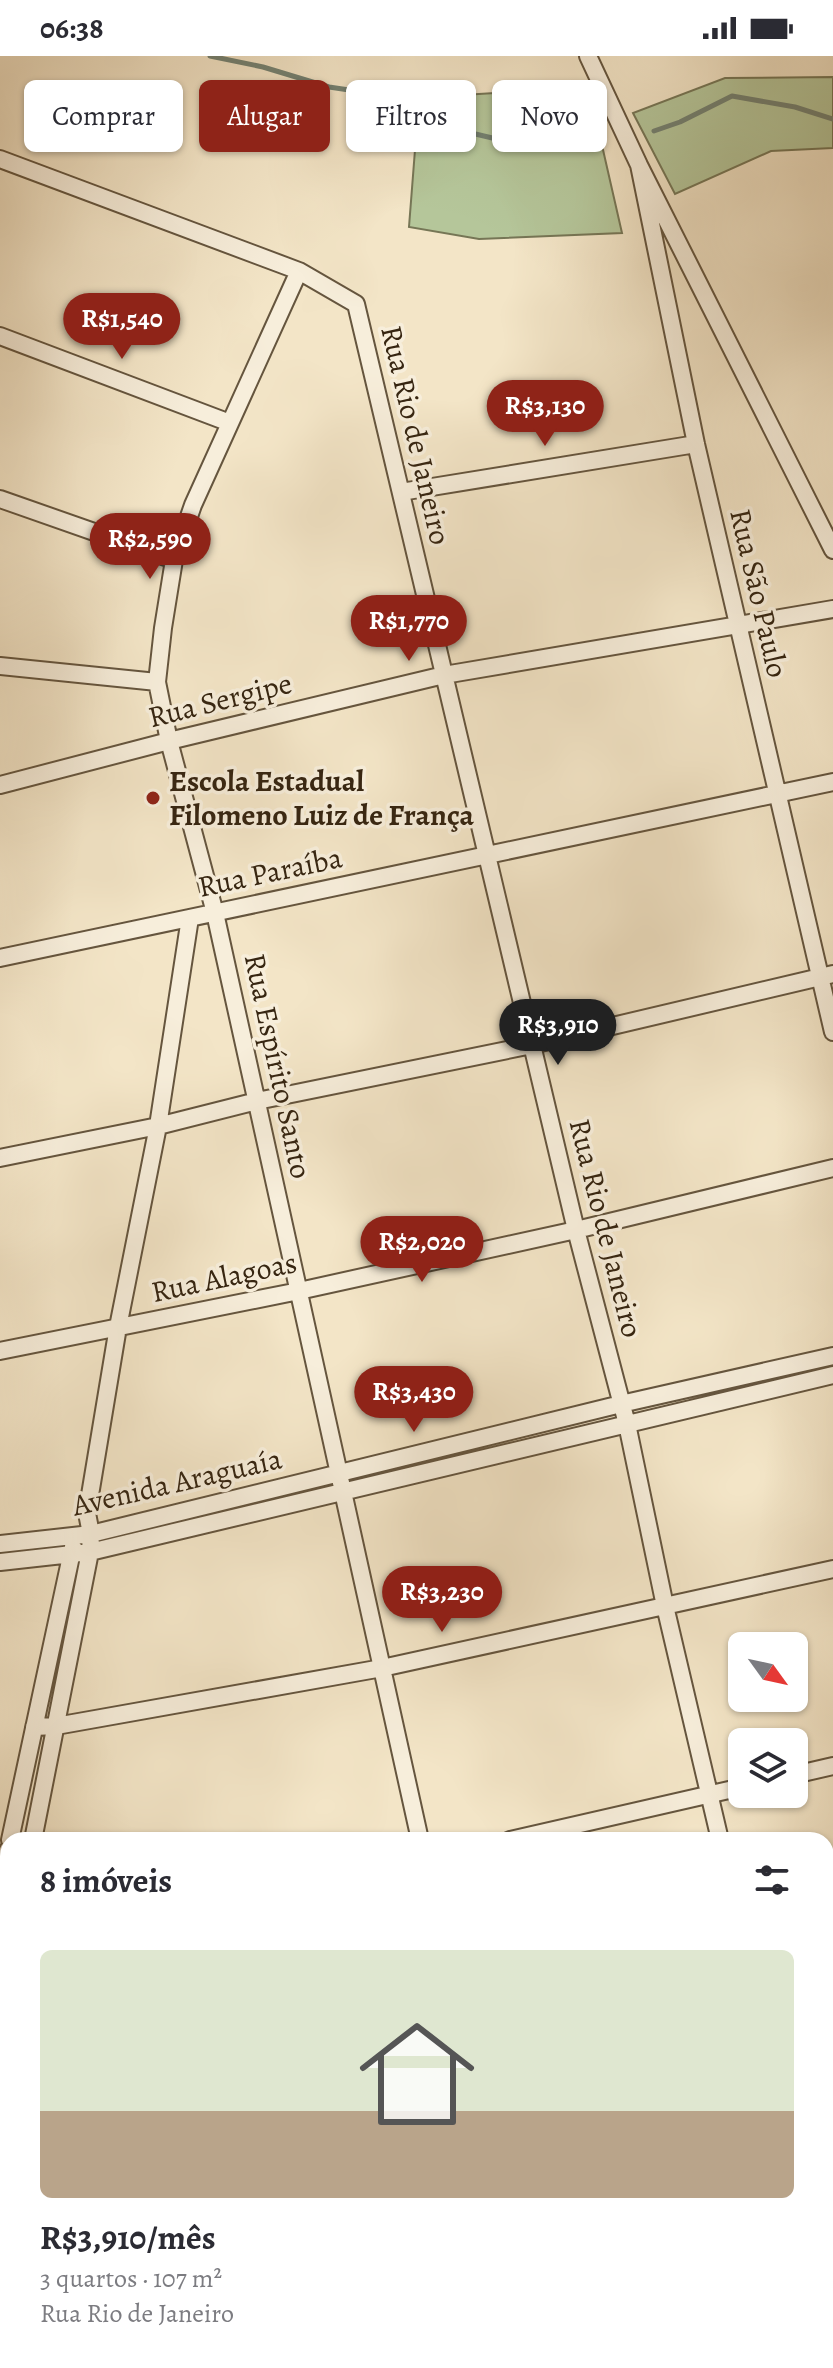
<!DOCTYPE html>
<html lang="pt">
<head>
<meta charset="utf-8">
<style>
  body { margin:0; font-family:Alegreya,serif; background:#f7f7f7; color:#2b2b33; height:100vh; display:flex; flex-direction:column; font-size:30px; white-space:nowrap }
  * { box-sizing:border-box; margin:0 }
  p { font-size:26px; color:#7c7c81 }
  .icon { flex:none; width:44px; height:44px; fill:none; stroke:currentColor; stroke-width:2; stroke-linecap:round; stroke-linejoin:round }
  .map { position:relative; flex:1; overflow:hidden }
  .panel { position:absolute; left:0px; top:1776px; width:834px; height:536px; display:flex; flex-direction:column; background:#fff; border-radius:24px 24px 0 0; box-shadow:0 2px 6px #0004 }
  .panel>* { flex:none }
  .top-card { position:absolute; left:24px; top:24px; width:786px; height:72px; display:flex; gap:16px }
  .needle { width:52px; rotate:123deg }
  .fabs { position:absolute; left:728px; top:1576px; display:grid; gap:16px }
  .fabs a { display:grid; place-items:center; width:80px; height:80px; border-radius:12px; background:#fff; box-shadow:0 2px 6px #0004; font-size:40px }
  .price { position:absolute; translate:-50% -68px; padding:0 18px; border-radius:28px; background:#8f2418; color:#fff; font-size:26px; line-height:52px; filter:drop-shadow(0 2px 4px #0008) }
  .price::after { content:''; position:absolute; left:50%; top:48px; width:24px; height:18px; margin-left:-12px; background:inherit; clip-path:polygon(0 0,100% 0,50% 100%) }
  .price.current { background:#222; color:#fff }
  ul { padding:0; list-style:none }
  li { display:grid; align-content:center; gap:16px; height:424px; padding:0 40px }
  li+li { border-top:2px solid #e1e1e2 }
  li span { display:grid; place-items:center; height:248px; border-radius:12px; color:#555 }
  li>.icon { margin-inline-start:auto }
  span .icon { width:144px; height:144px; fill:#fffc; stroke-width:1 }
  li b { font-size:34px }
  h2 { display:flex; justify-content:space-between; align-items:center; height:96px; padding:0 40px; font-size:34px }
  .pill { padding:0 28px; border-radius:12px; background:#fff; box-shadow:0 2px 6px #0004; font-size:28px; line-height:72px }
  .pill.current { background:#8f2418; color:#fff }
  .status { display:flex; justify-content:space-between; align-items:center; height:56px; padding:0 40px; background:#fff; direction:ltr }
  .status svg { height:22px; fill:currentColor }
  .map>svg:first-child { display:block }
  .green { fill:#b5c69a; stroke:#767656; stroke-width:2 }
  .lines { fill:none; stroke-linecap:round; stroke-linejoin:round }
  .stream { stroke:#738172; stroke-width:5 }
  .minor-casing { stroke:#65553e; stroke-width:20 }
  .minor { stroke:#f7eedb; stroke-width:16 }
  .poi-dot { fill:#8f2418; stroke:#f7eedb; stroke-width:3 }
  .labels { text-anchor:middle; dominant-baseline:central; stroke-width:7; stroke-linejoin:round; paint-order:stroke }
  .street-label { font-size:30px; fill:#362511; stroke:#f7eedb }
  .poi-label { font-size:30px; font-weight:bold; fill:#362511; stroke:#f7eedb; text-anchor:start }
</style>
</head>
<body>
<div class="status"><b>06:38</b><svg viewBox="0 0 49 12"><path d="M0 12V9h3v3zM5 12V6h3v6zM10 12V3h3v9zM15 12V0h3v12zM26 1h20v11H26zM47 4h2v5h-2z"/></svg></div>
<div class="map">
<svg width="833" height="2312" viewBox="0 0 833 2312">
  <rect width="100%" height="100%" fill="#f3e5c7"/>
  <filter id="stains"><feTurbulence type="fractalNoise" baseFrequency=".0025" numOctaves="4"/><feColorMatrix values="0 0 0 0 .2 0 0 0 0 .09 0 0 0 0 .02 0 0 0 .5 -.17"/></filter>
  <radialGradient id="worn" r=".72"><stop offset=".6" stop-color="#630" stop-opacity="0"/><stop offset="1" stop-color="#630" stop-opacity=".3"/></radialGradient>
  <path class="green" d="M 833,21 L 833,92 L 771,95 L 675,138 L 633,57 L 725,22 Z
    M 495,37 L 593,50 L 622,177 L 479,183 L 409,171 L 416,81 L 398,43 Z"/>
  <g class="lines">
    <path class="stream" d="M 210,0 L 263,11 L 329,31 L 376,38 L 429,67 L 505,85 L 561,86 L 585,92
      M 654,75 L 680,66 L 732,40 L 795,51 L 833,63"/>
    <defs>
      <path id="minor" d="M 588,0 L 639,109 L 833,494
        M 0,103 L 299,215 L 356,248 L 576,1174 L 627,1368 L 665,1550 L 720,1784
        M 639,109 L 696,388 L 833,976
        M 299,215 L 193,449 L 174,504 L 163,572 L 157,626 L 169,685 L 215,857 L 420,1784
        M 0,280 L 230,367
        M 401,436 L 696,388
        M 0,443 L 174,504
        M 0,610 L 157,626
        M 0,729 L 169,685 L 444,619 L 833,553
        M 0,902 L 833,726
        M 0,1102 L 158,1070 L 257,1045 L 532,989 L 833,918
        M 0,1295 L 299,1235 L 576,1174 L 833,1112
        M 0,1488 L 91,1478 L 621,1348 L 833,1300
        M 0,1506 L 90,1496 L 833,1319
        M 34,1671 L 56,1670 L 382,1612 L 833,1513
        M 794,1719 L 833,1710
        M 10,1784 L 73,1491
        M 33,1784 L 90,1496 L 91,1478 L 87,1457 L 118,1271 L 158,1070 L 190,862
        M 510,1784 L 742,1731
        M 0,1832 L 8,1794
        M 0,1898 L 8,1898
        M 0,1951 L 8,1910
        M 826,1951 L 833,1949
        M 0,2146 L 8,2144
        M 826,2163 L 833,2161
        M 826,2238 L 833,2265
        M 535,2304 L 537,2312
        M 225,2312 L 257,2304"/>
    </defs>
    <use href="#minor" class="minor-casing"/>
    <use href="#minor" class="minor"/>
  </g>
  <circle class="poi-dot" cx="153" cy="742" r="8"/>
  <g class="labels">
    <g class="street-label">
      <text transform="translate(416 379) rotate(77)">Rua Rio de Janeiro</text>
      <text transform="translate(759 537) rotate(77)">Rua São Paulo</text>
      <text transform="translate(220 644) rotate(-14)">Rua Sergipe</text>
      <text transform="translate(270 816) rotate(-12)">Rua Paraíba</text>
      <text transform="translate(278 1010) rotate(78)">Rua Espírito Santo</text>
      <text transform="translate(606 1172) rotate(76)">Rua Rio de Janeiro</text>
      <text transform="translate(224 1221) rotate(-12)">Rua Alagoas</text>
      <text transform="translate(177 1426) rotate(-13)">Avenida Araguaía</text>
    </g>
    <g class="poi-label">
      <text x="169" y="725">Escola Estadual<tspan x="169" dy="34">Filomeno Luiz de França</tspan></text>
    </g>
  </g>
  <rect width="100%" height="100%" filter="url(#stains)"/>
  <rect width="100%" height="100%" fill="url(#worn)"/>
</svg>
<div class="fabs">
<a><svg class="needle" viewBox="-14 -14 28 28"><path d="M0-13l5 13h-10z" fill="#e53935"/><path d="M0 13l5-13h-10z" fill="#7c7c81"/></svg></a>
<a><svg class="icon" aria-label="layers" viewBox="0 0 24 24"><path d="M12 4l9 5-9 5-9-5zM3 14l9 5 9-5"/></svg></a>
</div>
<b class="price" style="left:122px;top:305px">R$1,540</b>
<b class="price" style="left:545px;top:392px">R$3,130</b>
<b class="price" style="left:150px;top:525px">R$2,590</b>
<b class="price" style="left:409px;top:607px">R$1,770</b>
<b class="price current" style="left:558px;top:1011px">R$3,910</b>
<b class="price" style="left:422px;top:1228px">R$2,020</b>
<b class="price" style="left:414px;top:1378px">R$3,430</b>
<b class="price" style="left:442px;top:1578px">R$3,230</b>
<div class="top-card">
<a class="pill">Comprar</a>
<a class="pill current">Alugar</a>
<a class="pill">Filtros</a>
<a class="pill">Novo</a>
</div>
<section class="panel">
<h2>8 imóveis<svg class="icon" aria-label="filters" viewBox="0 0 24 24"><path d="M4 7h16M4 17h16"/><circle cx="9" cy="7" r="2"/><circle cx="15" cy="17" r="2"/></svg></h2>
<ul>
<li><span style="background:linear-gradient(#dfe7d0 65%,#b9a48a 0)"><svg class="icon" aria-label="home" viewBox="0 0 24 24"><path d="M3 11l9-7 9 7M6 9v11h12V9"/></svg></span><div><b>R$3,910/mês</b><p>3 quartos · 107 m²</p><p>Rua Rio de Janeiro</p></div></li>
</ul>
</section>
</div>
</body>
</html>
